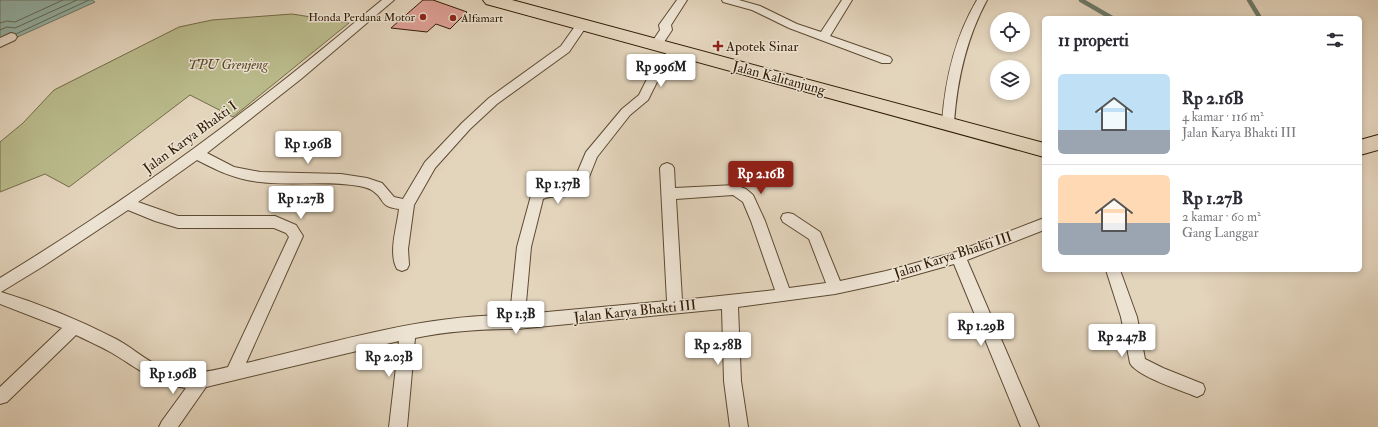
<!DOCTYPE html>
<html lang="id">
<head>
<meta charset="utf-8">
<style>
  body { margin:0; font-family:"IM FELL Double Pica",serif; background:#f7f7f7; color:#2b2b33; height:100vh; display:flex; flex-direction:column; font-size:15px; white-space:nowrap }
  * { box-sizing:border-box; margin:0 }
  p { font-size:13px; color:#7c7c81 }
  .icon { flex:none; width:22px; height:22px; fill:none; stroke:currentColor; stroke-width:2; stroke-linecap:round; stroke-linejoin:round }
  .map { position:relative; flex:1; overflow:hidden }
  .panel { position:absolute; left:1042px; top:16px; width:320px; height:256px; display:flex; flex-direction:column; background:#fff; border-radius:6px; box-shadow:0 2px 6px #0003 }
  .panel>* { flex:none }
  .controls { position:absolute; left:990px; top:12px; display:grid; gap:8px }
  .controls a { display:grid; place-items:center; width:40px; height:40px; border-radius:50%; background:#fff; box-shadow:0 2px 6px #0003; font-size:20px }
  .price { position:absolute; translate:-50% -34px; padding:0 9px; border-radius:4px; background:#fff; color:#222; font-size:13px; line-height:26px; filter:drop-shadow(0 1px 2px #0008) }
  .price::after { content:''; position:absolute; left:50%; top:24px; width:12px; height:9px; margin-left:-6px; background:inherit; clip-path:polygon(0 0,100% 0,50% 100%) }
  .price.selected { background:#8f2418; color:#fff }
  ul { padding:0; list-style:none }
  li { display:flex; align-items:center; gap:12px; height:100px; padding:0 16px }
  li+li { border-top:1px solid #e1e1e2 }
  li span { display:grid; place-items:center; flex:none; width:112px; height:80px; border-radius:6px; color:#555 }
  li>.icon { margin-inline-start:auto }
  span .icon { width:48px; height:48px; fill:#fffc; stroke-width:1 }
  li b { font-size:17px }
  h2 { display:flex; justify-content:space-between; align-items:center; height:48px; padding:0 16px; font-size:17px }
  .map>svg:first-child { display:block }
  .green { fill:#babb8c; stroke:#756c48 }
  .water { fill:#95b8ae; stroke:#6d7a6a }
  .lines { fill:none; stroke-linecap:round; stroke-linejoin:round }
  .shore { stroke:#626a59; stroke-width:1 }
  .stream { stroke:#6d7a6a; stroke-width:4.5 }
  .building { fill:#e0a197; stroke:#301c04 }
  .minor-casing { stroke:#5d4a32; stroke-width:2 }
  .primary-casing { stroke:#301c04; stroke-width:2 }
  .minor { fill:#ede3d3; fill-rule:evenodd }
  .primary { fill:#e3d4bc; fill-rule:evenodd }
  .poi-dot { fill:#8f2418; stroke:#ede3d3; stroke-width:1.5 }
  .labels { text-anchor:middle; dominant-baseline:central; stroke-width:3; stroke-linejoin:round; paint-order:stroke }
  .far-poi-label { font-size:12px; fill:#301c04; stroke:#ede3d3; text-anchor:end }
  .poi-label { font-size:14px; fill:#301c04; stroke:#ede3d3; text-anchor:start }
  .park-label { font-size:14px; font-style:italic; fill:#594c2d; stroke:#ede3d3 }
  .street-label { font-size:14px; fill:#301c04; stroke:#ede3d3 }
</style>
</head>
<body>
<div class="map">
<svg width="1378" height="427" viewBox="0 0 1378 427">
  <rect width="100%" height="100%" fill="#e3d4bc"/>
  <filter id="stains"><feTurbulence type="fractalNoise" baseFrequency=".005" numOctaves="4"/><feColorMatrix values="0 0 0 0 .2 0 0 0 0 .09 0 0 0 0 .02 0 0 0 .5 -.17"/></filter>
  <radialGradient id="worn" r=".72"><stop offset=".6" stop-color="#630" stop-opacity="0"/><stop offset="1" stop-color="#630" stop-opacity=".3"/></radialGradient>
  <path class="green" d="M 292,14 L 349,23 L 233,117 L 190,95 L 69,187 L 45,174 L 0,192 L 0,142 L 23,123 L 54,90 L 179,27 L 212,20 Z"/>
  <path class="water" d="M 0,0 L 92,0 L 95,2 L 13,39 L 0,40 Z"/>
  <g class="lines">
    <path class="shore" d="M 0,23 L 7,21 L 15,22 L 63,0
      M 0,30 L 7,27 L 15,28 L 77,0
      M 16,34 L 89,0"/>
    <path class="stream" d="M 1081,0 L 1112,18
      M 1249,0 L 1260,18"/>
  </g>
  <path class="building" d="M 423,0 L 433,0 L 467,12 L 450,29 L 436,24 L 427,32 L 391,28 Z"/>
  <g class="lines">
    <defs>
      <path id="minor" d="M 382,0 L 394,0 L 301,79 L 207,153 L 234,167 L 260,172 L 341,174 L 367,178 L 382,183 L 394,197 L 403,199 L 425,162 L 462,123 L 489,98 L 561,46 L 578,22 L 586,22 L 588,24 L 569,52 L 497,104 L 470,129 L 435,168 L 414,205 L 408,249 L 409,265 L 407,269 L 402,271 L 397,269 C 388,253 397,227 399,209 C 378,206 386,200 373,191 C 369,188 364,187 359,186 C 326,180 293,186 260,182 C 237,180 218,171 197,160 L 138,202 L 178,216 L 275,216 L 296,225 L 303,236 L 246,363 C 333,343 420,315 510,315 L 517,247 L 532,192 C 547,184 561,191 572,185 L 586,152 L 622,109 L 639,95 L 652,69 L 672,47 L 680,47 L 682,50 L 661,74 L 648,100 L 630,115 L 597,157 L 583,192 C 568,200 555,193 543,199 L 531,247 L 525,314 L 667,301 L 660,168 L 662,165 L 667,163 L 672,165 L 674,168 L 675,188 L 735,185 L 746,189 L 753,195 L 765,221 L 789,288 L 826,283 L 809,239 L 783,222 L 781,218 L 783,214 L 788,213 L 793,214 L 820,232 L 840,281 L 886,271 L 956,252 L 1044,218 L 1044,230 L 967,260 L 1039,427 L 1021,427 L 954,264 L 886,283 L 835,294 L 738,307 L 741,381 L 748,427 L 730,427 L 724,381 L 722,309 L 517,329 C 482,329 449,331 415,338 L 407,427 L 389,427 L 399,341 L 206,387 L 178,427 L 159,427 L 162,421 L 186,388 C 154,383 139,369 112,353 C 100,346 88,341 76,335 L 7,402 L 0,404 L 0,387 L 62,328 L 0,304 L 0,278 C 85,226 166,171 245,110 C 292,75 337,37 382,0 ZM 733,195 L 743,202 L 751,221 L 775,290 L 682,300 L 676,199 ZM 128,210 L 155,221 L 178,228 L 274,228 L 286,233 L 289,237 L 228,367 C 207,372 193,375 171,370 C 150,365 135,349 116,339 C 79,320 41,304 1,292 L 42,267 Z
        M 677,0 L 687,0 L 671,25 L 672,30 L 660,48 L 652,48 L 650,45 L 660,30 L 659,25 Z
        M 722,0 L 739,0 L 760,6 L 797,24 L 821,32 L 842,0 L 852,0 L 830,36 L 890,57 L 892,60 L 890,63 L 882,63 L 789,28 L 752,10 L 723,2 Z
        M 977,0 L 987,0 C 966,39 957,80 954,124 L 952,127 L 948,128 L 944,127 L 942,124 C 945,80 954,39 977,0 Z
        M 11,33 L 15,34 L 17,37 L 15,40 L 0,47 L 0,38 Z
        M 1106,270 L 1120,270 L 1137,317 L 1145,359 L 1163,368 L 1203,384 L 1205,389 L 1203,394 L 1197,397 C 1183,391 1136,376 1130,363 L 1121,317 Z"/>
      <path id="primary" d="M 483,0 L 512,0 L 1044,143 L 1044,157 L 486,4 Z
        M 1378,135 L 1378,150 L 1360,155 L 1360,140 Z"/>
    </defs>
    <use href="#minor" class="minor-casing"/>
    <use href="#primary" class="primary-casing"/>
    <use href="#minor" class="minor"/>
    <use href="#primary" class="primary"/>
  </g>
  <g class="poi-dot">
    <circle cx="423" cy="17" r="4"/>
    <circle cx="453" cy="18" r="4"/>
    <path d="M716 40h4v4h4v4h-4v4h-4v-4h-4v-4h4z"/>
  </g>
  <g class="labels">
    <g class="far-poi-label">
      <text x="415" y="17">Honda Perdana Motor</text>
      <text x="461" y="18" text-anchor="start">Alfamart</text>
    </g>
    <g class="poi-label">
      <text x="726" y="46">Apotek Sinar</text>
    </g>
    <g class="park-label">
      <text x="228" y="64">TPU Grenjeng</text>
    </g>
    <g class="street-label">
      <text transform="translate(779 78) rotate(15)">Jalan Kalitanjung</text>
      <text transform="translate(190 137) rotate(-36)">Jalan Karya Bhakti I</text>
      <text transform="translate(953 255) rotate(-18)">Jalan Karya Bhakti III</text>
      <text transform="translate(635 311) rotate(-6)">Jalan Karya Bhakti III</text>
    </g>
  </g>
  <rect width="100%" height="100%" filter="url(#stains)"/>
  <rect width="100%" height="100%" fill="url(#worn)"/>
</svg>
<div class="controls">
<a><svg class="icon" aria-label="locate" viewBox="0 0 24 24"><circle cx="12" cy="12" r="6"/><path d="M12 2v4M12 18v4M2 12h4M18 12h4"/></svg></a>
<a><svg class="icon" aria-label="layers" viewBox="0 0 24 24"><path d="M12 4l9 5-9 5-9-5zM3 14l9 5 9-5"/></svg></a>
</div>
<b class="price" style="left:661px;top:88px">Rp 996M</b>
<b class="price" style="left:308px;top:165px">Rp 1.96B</b>
<b class="price selected" style="left:761px;top:195px">Rp 2.16B</b>
<b class="price" style="left:558px;top:205px">Rp 1.37B</b>
<b class="price" style="left:301px;top:220px">Rp 1.27B</b>
<b class="price" style="left:516px;top:335px">Rp 1.3B</b>
<b class="price" style="left:981px;top:347px">Rp 1.29B</b>
<b class="price" style="left:1122px;top:358px">Rp 2.47B</b>
<b class="price" style="left:718px;top:366px">Rp 2.58B</b>
<b class="price" style="left:389px;top:378px">Rp 2.03B</b>
<b class="price" style="left:173px;top:395px">Rp 1.96B</b>
<section class="panel">
<h2>11 properti<svg class="icon" aria-label="filters" viewBox="0 0 24 24"><path d="M4 7h16M4 17h16"/><circle cx="9" cy="7" r="2"/><circle cx="15" cy="17" r="2"/></svg></h2>
<ul>
<li><span style="background:linear-gradient(#bfe0f5 70%,#9aa5b1 0)"><svg class="icon" aria-label="home" viewBox="0 0 24 24"><path d="M3 11l9-7 9 7M6 9v11h12V9"/></svg></span><div><b>Rp 2.16B</b><p>4 kamar · 116 m²</p><p>Jalan Karya Bhakti III</p></div></li>
<li><span style="background:linear-gradient(#ffd9b3 60%,#9aa5b1 0)"><svg class="icon" aria-label="home" viewBox="0 0 24 24"><path d="M3 11l9-7 9 7M6 9v11h12V9"/></svg></span><div><b>Rp 1.27B</b><p>2 kamar · 60 m²</p><p>Gang Langgar</p></div></li>
</ul>
</section>
</div>
</body>
</html>
